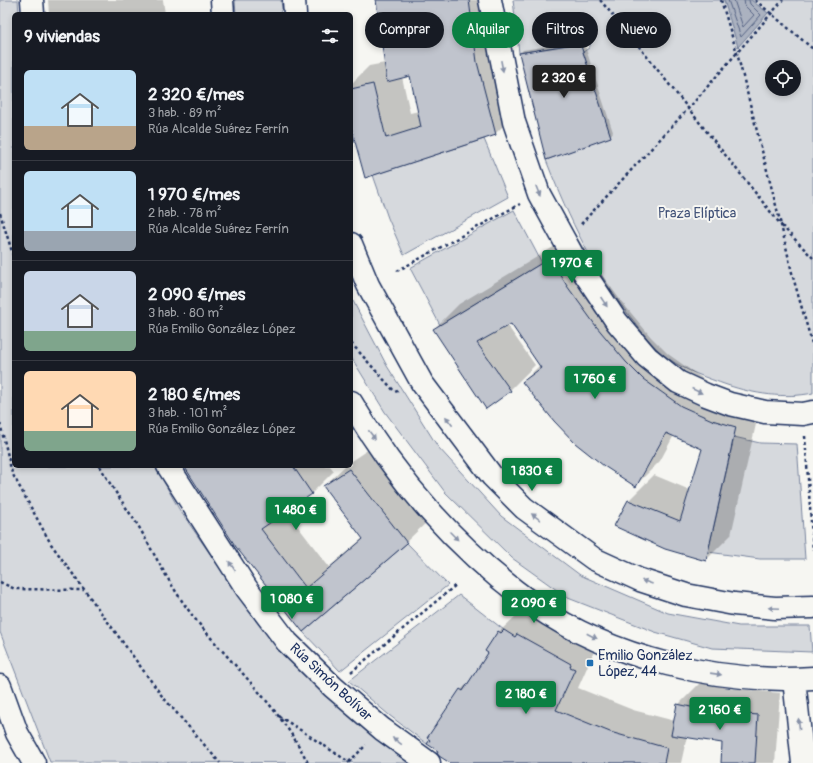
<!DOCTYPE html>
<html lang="es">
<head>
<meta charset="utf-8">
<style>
  body { margin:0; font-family:Pangolin,sans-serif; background:#20242c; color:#f1f3f6; height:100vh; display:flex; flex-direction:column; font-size:15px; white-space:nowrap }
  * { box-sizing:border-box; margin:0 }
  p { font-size:13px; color:#9ea1a6 }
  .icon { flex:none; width:22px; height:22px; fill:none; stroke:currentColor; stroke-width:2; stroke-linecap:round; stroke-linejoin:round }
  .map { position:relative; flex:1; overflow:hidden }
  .details { position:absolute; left:12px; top:12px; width:341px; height:456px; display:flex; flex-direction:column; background:#171b24; border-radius:6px; box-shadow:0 2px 6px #0003 }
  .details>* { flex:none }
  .guide { position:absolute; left:365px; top:12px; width:380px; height:36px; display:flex; gap:8px }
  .tools { position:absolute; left:765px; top:60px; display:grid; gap:8px }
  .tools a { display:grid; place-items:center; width:36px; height:36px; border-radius:50%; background:#171b24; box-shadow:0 2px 6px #0003; font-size:20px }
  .price { position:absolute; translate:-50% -34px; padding:0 9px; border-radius:4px; background:#0b8043; color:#fff; font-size:13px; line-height:26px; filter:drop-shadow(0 1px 2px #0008) }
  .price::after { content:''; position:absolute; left:50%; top:24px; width:12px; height:9px; margin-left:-6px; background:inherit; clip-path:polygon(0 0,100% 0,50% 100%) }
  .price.current { background:#222; color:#fff }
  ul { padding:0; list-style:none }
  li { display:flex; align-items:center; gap:12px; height:100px; padding:0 12px }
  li+li { border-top:1px solid #363941 }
  li span { display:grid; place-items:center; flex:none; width:112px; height:80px; border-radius:6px; color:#555 }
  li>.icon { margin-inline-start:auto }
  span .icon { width:48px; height:48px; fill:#fffc; stroke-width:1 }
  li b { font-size:17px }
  h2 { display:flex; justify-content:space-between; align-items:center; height:48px; padding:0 12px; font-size:17px }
  .pill { padding:0 14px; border-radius:18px; background:#171b24; box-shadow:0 2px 6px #0003; font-size:14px; line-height:36px }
  .pill.current { background:#0b8043; color:#fff }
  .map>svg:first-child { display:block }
  .green { fill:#d6d9dd; stroke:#78849e; fill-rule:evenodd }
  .water { fill:#abb2c0; stroke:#717e99 }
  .shadow { fill:#0003; fill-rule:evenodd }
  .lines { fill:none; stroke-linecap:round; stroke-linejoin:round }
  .shore { stroke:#556385; stroke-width:1 }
  .building { fill:#c0c4cd; stroke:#1b2f5e }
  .minor-casing { stroke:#1b2f5e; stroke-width:25 }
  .path { stroke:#1b2f5e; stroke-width:2.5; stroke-dasharray:3 3; stroke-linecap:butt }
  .minor { stroke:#f6f6f2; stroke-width:22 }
  .oneway { fill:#8892a8 }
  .poi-dot { fill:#1f6fb2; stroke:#f6f6f2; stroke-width:1.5 }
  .labels { text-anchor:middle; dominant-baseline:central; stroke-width:4; stroke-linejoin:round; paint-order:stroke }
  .park-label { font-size:14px; fill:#405177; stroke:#f6f6f2 }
  .poi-label { font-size:14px; fill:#1b2f5e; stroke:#f6f6f2; text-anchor:start }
  .street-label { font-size:14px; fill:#1b2f5e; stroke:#f6f6f2 }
</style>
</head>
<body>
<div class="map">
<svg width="813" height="763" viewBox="0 0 813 763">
  <rect width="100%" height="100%" fill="#f6f6f2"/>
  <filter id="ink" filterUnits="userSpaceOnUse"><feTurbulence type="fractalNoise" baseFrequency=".025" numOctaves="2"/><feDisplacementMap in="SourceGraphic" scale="8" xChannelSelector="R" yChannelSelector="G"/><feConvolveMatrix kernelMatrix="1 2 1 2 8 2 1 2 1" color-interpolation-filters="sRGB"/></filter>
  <g filter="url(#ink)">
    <path class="green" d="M 0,0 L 18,0 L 19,14 L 14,14 L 14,466 L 155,466 L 179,509 L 233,587 L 417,763 L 50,762 L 0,632 Z
      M 235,0 L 281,0 L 282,9 L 279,14 L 236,14 Z
      M 513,0 L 813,0 L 813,393 C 784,399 754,394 727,385 C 707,378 686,371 669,359 C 656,350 645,336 636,324 C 595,274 569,219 546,160 L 610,136 L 583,52 L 589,48 L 592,41 L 519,53 ZM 772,67 L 794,67 L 794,89 L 772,89 Z
      M 484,139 L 508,197 L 404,255 L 388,218 L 373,175 Z
      M 514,210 L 542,263 L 440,325 L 410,268 Z
      M 353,301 L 387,366 L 438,447 L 501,516 L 580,575 L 668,613 L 739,626 L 810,626 L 812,652 L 712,648 L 655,632 L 568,598 L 512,558 L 445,492 L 385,412 L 351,357 L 351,302 Z
      M 734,437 L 760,443 L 797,444 L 805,559 L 760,559 L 708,552 Z
      M 407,543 L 448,585 L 340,671 L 303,632 Z
      M 459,595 L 504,630 L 427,744 L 389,715 L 349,681 Z"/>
    <path class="water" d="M 724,0 L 751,0 L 768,13 L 738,47 Z"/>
    <path class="shadow" d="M 48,0 L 163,0 L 165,14 L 49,14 Z
      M 377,0 L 496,0 L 520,109 L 495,134 L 366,176 L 351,119 L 351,84 L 369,66 L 385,63 ZM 411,75 L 419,111 L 410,113 L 402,77 Z
      M 583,40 L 613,132 L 610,136 L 520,53 L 523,50 Z
      M 575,234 L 592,261 L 621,301 L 651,337 L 668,354 L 706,381 L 737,395 L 761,402 L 731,535 L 706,560 L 615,525 L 629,500 L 654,475 L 690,490 L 703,449 L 674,435 L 660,461 L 635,486 L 523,382 L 540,365 L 511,323 L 507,325 L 535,365 L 510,390 L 486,408 L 434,329 L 459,304 Z
      M 372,447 L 429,520 L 406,542 L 303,631 L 186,466 L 330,466 L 334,471 L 311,494 L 286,511 L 329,567 L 363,538 L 324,486 L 345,466 L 351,466 L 351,461 Z
      M 522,610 L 596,647 L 578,688 L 633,710 L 675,721 L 678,705 L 701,682 L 728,688 L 780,693 L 775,763 L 722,763 L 723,742 L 687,736 L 681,763 L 454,763 L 440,751 L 431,740 L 461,690 L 474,677 L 489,653 L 499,632 Z"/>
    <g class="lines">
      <path class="shore" d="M 728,0 L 741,37 L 761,15 L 750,4 L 749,0
        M 734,0 L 743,27 L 754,15 L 745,6 L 744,0"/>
    </g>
    <path class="building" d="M 376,0 L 469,0 L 477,62 L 496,135 L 365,178 L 351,127 L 351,89 L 373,84 L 386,138 L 421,127 L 410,76 L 387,82 Z
      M 580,43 L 611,137 L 546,160 L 519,53 Z
      M 550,258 L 567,286 L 596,326 L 626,362 L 643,379 L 681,406 L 712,420 L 736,427 L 706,561 L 665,549 L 614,526 L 628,500 L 680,521 L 702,449 L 666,433 L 636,487 L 604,466 L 575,443 L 554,421 L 522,382 L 541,368 L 511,324 L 477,343 L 511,391 L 486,409 L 433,329 Z
      M 184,466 L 293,466 L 312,494 L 261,529 L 306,588 L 363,539 L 323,486 L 349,469 L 407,543 L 303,632 L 236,547 Z
      M 504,630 L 515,637 L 517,634 L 571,664 L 570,667 L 575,669 L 556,710 L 610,732 L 667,748 L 664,763 L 450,763 L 439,756 L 437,753 L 438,751 L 427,744 L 430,740 L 427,738 L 460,689 L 463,691 L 488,653 L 485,651 L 498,631 L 501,633 Z
      M 677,704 L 705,710 L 758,715 L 755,763 L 721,763 L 722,743 L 671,735 Z"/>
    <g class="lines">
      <defs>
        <path id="minor" d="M 32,0 L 33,14
          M 222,0 L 223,14
          M 294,0 L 295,14
          M 490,0 L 514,122 L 539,194 L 573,256 L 617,322 L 647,357 L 678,382 L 706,395 L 730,404 L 765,412 L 803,414 L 813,412
          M 351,244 L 368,285 L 422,383 L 492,476 L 524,508 L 594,559 L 640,580 L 686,595 L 734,604 L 775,608 L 813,607
          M 351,402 C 397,481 460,552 534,605 C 612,659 719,684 813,678
          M 168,466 L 247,589 L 287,642 L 333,687 L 382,729 L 429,763
          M 794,679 L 803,763
          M 0,686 L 17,733 L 34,763"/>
      </defs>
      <use href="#minor" class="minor-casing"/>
      <path class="path" d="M 600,0 L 633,39 L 781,225 L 793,277 L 813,347
        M 721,0 L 737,53 L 781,225 L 813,258
        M 755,0 L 813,49
        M 0,213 L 14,258
        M 581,224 L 688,109 L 783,0
        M 397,271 L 520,204
        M 351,343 L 395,392 L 400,390
        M 0,423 L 12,473 L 51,544 L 162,696 L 220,763
        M 805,436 L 813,550
        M 100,466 C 111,487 126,507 139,527 C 158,561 175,595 200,625 C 237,670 282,710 308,763
        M 0,582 L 15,589 L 84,590
        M 351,672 L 457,584
        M 279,716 L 349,762 L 348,763
        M 349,762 L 366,745"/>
      <use href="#minor" class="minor"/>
    </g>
    <defs><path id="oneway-solid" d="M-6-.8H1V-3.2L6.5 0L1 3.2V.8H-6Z"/></defs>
    <g class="oneway">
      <use href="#oneway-solid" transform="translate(502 66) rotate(79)"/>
      <use href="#oneway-solid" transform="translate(538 191) rotate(68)"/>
      <use href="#oneway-solid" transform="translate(604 302) rotate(56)"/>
      <use href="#oneway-solid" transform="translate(697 391) rotate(25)"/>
      <use href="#oneway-solid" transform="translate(449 421) rotate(-127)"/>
      <use href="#oneway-solid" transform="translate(372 435) rotate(53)"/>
      <use href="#oneway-solid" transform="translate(536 517) rotate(-144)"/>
      <use href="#oneway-solid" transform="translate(454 536) rotate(45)"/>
      <use href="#oneway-solid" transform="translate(232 566) rotate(-124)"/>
      <use href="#oneway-solid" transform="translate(647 582) rotate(-161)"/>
      <use href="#oneway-solid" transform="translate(774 608) rotate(-178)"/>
      <use href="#oneway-solid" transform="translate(592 636) rotate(27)"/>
      <use href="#oneway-solid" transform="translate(716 674) rotate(8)"/>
      <use href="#oneway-solid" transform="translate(799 724) rotate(-96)"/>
      <use href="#oneway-solid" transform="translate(397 741) rotate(-144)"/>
    </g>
  </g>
  <rect class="poi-dot" x="586" y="659" width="8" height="8" rx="2"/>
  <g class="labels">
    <g class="park-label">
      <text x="697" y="213">Praza Elíptica</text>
    </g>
    <g class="poi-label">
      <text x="598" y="655">Emilio González<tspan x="598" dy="16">López, 44</tspan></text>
    </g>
    <g class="street-label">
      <text transform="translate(331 682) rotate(43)">Rúa Simón Bolívar</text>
    </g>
  </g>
</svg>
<div class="tools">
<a><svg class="icon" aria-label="locate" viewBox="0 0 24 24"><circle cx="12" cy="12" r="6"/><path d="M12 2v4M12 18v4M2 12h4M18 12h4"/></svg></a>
</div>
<b class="price current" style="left:564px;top:99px">2 320 €</b>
<b class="price" style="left:572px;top:284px">1 970 €</b>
<b class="price" style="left:595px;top:400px">1 760 €</b>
<b class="price" style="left:532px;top:492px">1 830 €</b>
<b class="price" style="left:296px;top:531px">1 480 €</b>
<b class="price" style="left:292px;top:620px">1 080 €</b>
<b class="price" style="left:534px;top:624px">2 090 €</b>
<b class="price" style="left:526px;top:715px">2 180 €</b>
<b class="price" style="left:720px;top:731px">2 160 €</b>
<div class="guide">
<a class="pill">Comprar</a>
<a class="pill current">Alquilar</a>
<a class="pill">Filtros</a>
<a class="pill">Nuevo</a>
</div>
<section class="details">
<h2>9 viviendas<svg class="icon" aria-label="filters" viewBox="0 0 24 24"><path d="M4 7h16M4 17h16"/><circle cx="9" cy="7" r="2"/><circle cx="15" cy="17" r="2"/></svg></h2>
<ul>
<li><span style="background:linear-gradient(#bfe0f5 70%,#b9a48a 0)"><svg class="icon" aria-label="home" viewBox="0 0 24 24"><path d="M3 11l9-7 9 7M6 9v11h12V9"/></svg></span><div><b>2 320 €/mes</b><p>3 hab. · 89 m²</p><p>Rúa Alcalde Suárez Ferrín</p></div></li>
<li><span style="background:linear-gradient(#bfe0f5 75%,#9aa5b1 0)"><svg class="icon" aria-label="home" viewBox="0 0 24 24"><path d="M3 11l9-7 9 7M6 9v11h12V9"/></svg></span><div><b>1 970 €/mes</b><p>2 hab. · 78 m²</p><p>Rúa Alcalde Suárez Ferrín</p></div></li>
<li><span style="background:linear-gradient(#c9d6e8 75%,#7fa58c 0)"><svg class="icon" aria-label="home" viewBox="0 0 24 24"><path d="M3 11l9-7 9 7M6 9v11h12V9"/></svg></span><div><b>2 090 €/mes</b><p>3 hab. · 80 m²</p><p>Rúa Emilio González López</p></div></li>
<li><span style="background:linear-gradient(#ffd9b3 75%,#7fa58c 0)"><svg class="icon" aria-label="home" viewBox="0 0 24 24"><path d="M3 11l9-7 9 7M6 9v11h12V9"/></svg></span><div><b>2 180 €/mes</b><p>3 hab. · 101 m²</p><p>Rúa Emilio González López</p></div></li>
</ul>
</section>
</div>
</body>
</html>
